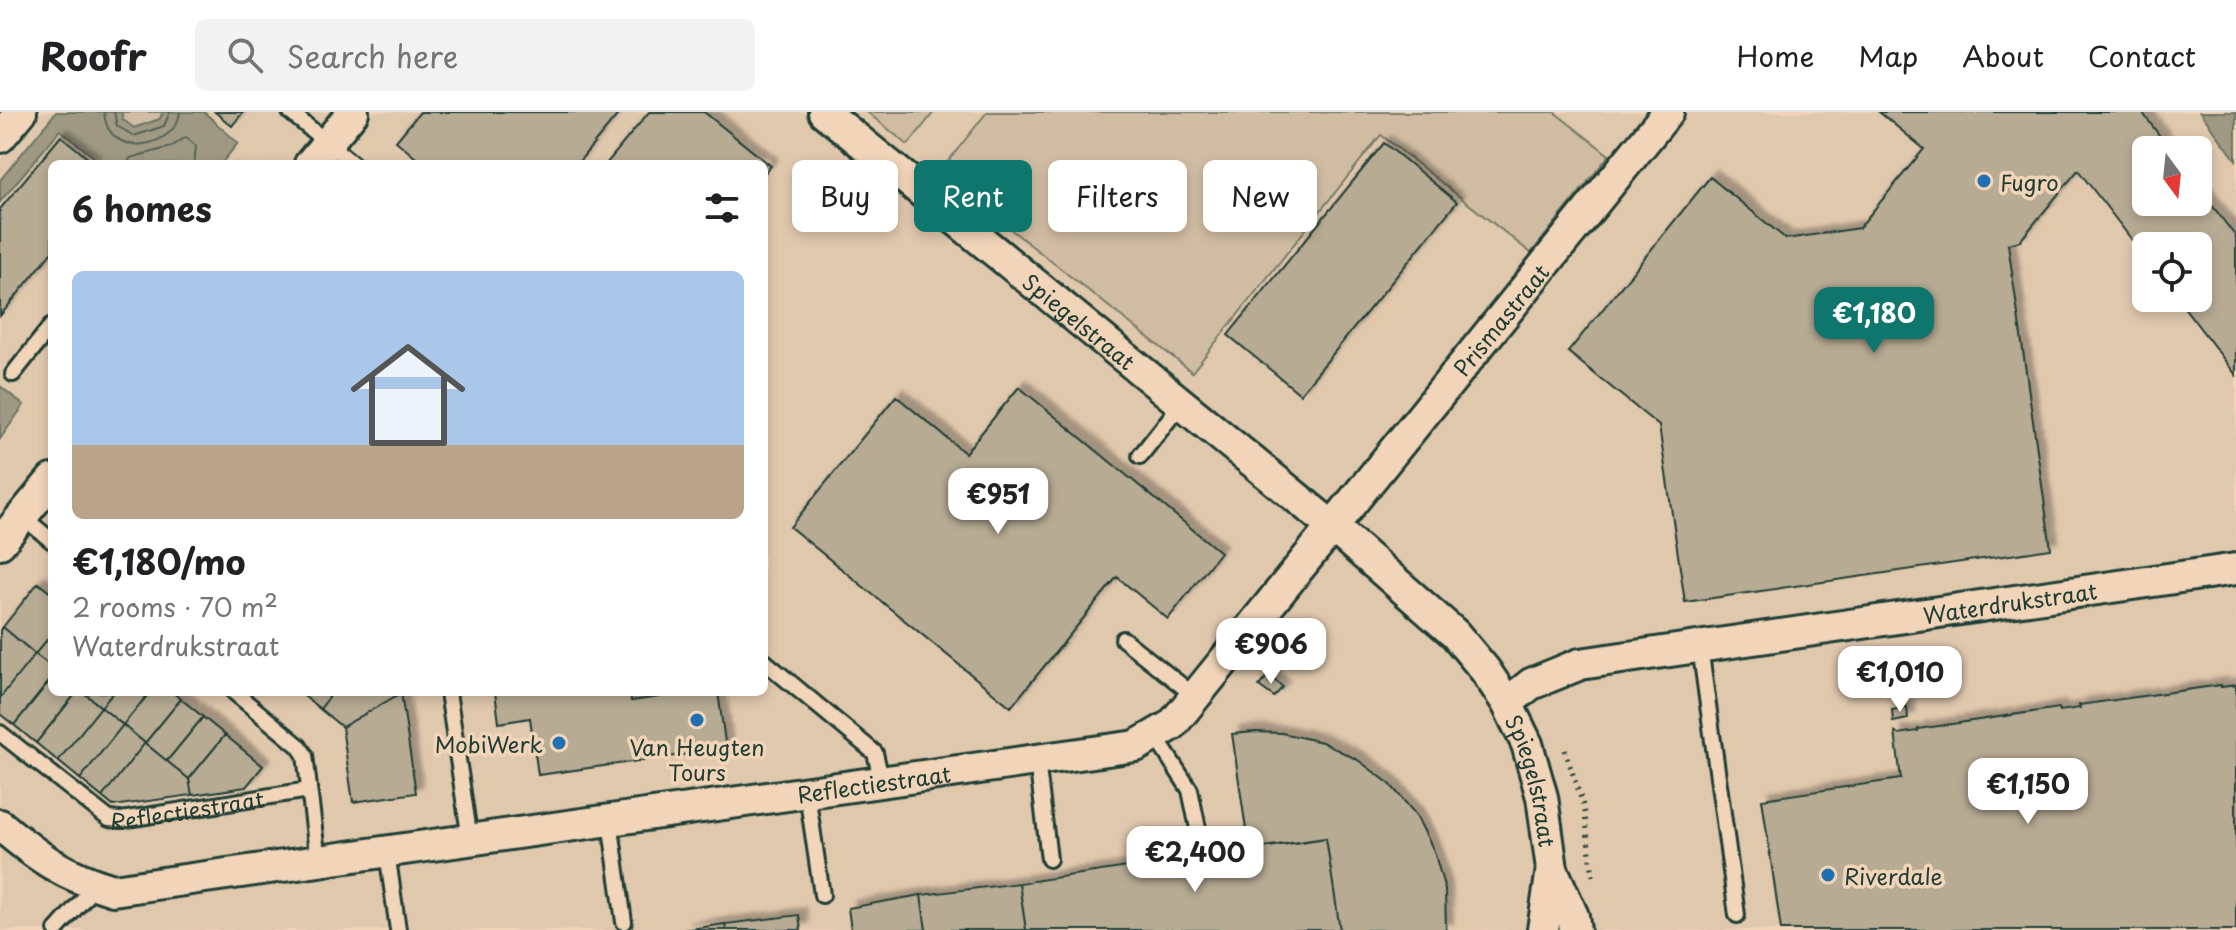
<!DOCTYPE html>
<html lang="en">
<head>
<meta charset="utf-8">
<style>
  body { margin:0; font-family:"Playpen Sans",sans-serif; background:#f2f2f2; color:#202124; height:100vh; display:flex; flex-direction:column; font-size:30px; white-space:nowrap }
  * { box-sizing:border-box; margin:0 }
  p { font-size:26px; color:#757577 }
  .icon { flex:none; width:44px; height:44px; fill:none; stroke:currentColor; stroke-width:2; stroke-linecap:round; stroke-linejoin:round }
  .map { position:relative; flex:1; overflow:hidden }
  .panel { position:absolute; left:48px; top:48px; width:720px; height:536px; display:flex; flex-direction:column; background:#fff; border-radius:12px; box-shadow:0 4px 12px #0003 }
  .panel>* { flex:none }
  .guide { position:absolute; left:792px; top:48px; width:760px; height:72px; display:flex; gap:16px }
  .needle { width:52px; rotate:165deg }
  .fabs { position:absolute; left:2132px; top:24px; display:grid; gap:16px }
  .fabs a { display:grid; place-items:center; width:80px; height:80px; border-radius:12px; background:#fff; box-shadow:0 4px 12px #0003; font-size:40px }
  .price { position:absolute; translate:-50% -68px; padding:0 18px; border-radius:16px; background:#fff; color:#222; font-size:26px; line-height:52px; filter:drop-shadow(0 2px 4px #0008) }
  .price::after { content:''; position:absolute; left:50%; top:48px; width:24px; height:18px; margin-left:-12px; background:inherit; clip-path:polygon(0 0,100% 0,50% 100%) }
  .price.on { background:#0f766e; color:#fff }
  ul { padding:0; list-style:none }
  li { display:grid; align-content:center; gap:16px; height:424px; padding:0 24px }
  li+li { border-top:2px solid #e0e0e0 }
  li span { display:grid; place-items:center; height:248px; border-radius:12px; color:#555 }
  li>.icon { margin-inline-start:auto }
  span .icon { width:144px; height:144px; fill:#fffc; stroke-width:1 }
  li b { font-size:34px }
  h2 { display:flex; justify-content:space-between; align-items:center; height:96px; padding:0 24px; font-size:34px }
  .tag { padding:0 28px; border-radius:12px; background:#fff; box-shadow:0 4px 12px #0003; font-size:28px; line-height:72px }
  .tag.on { background:#0f766e; color:#fff }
  header { display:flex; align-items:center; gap:48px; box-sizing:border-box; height:112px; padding:0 40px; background:#fff; border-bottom:2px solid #e0e0e0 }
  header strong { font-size:38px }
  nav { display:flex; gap:44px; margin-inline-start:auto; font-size:28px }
  .search { width:560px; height:72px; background:#f2f2f2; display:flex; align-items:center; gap:20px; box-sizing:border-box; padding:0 28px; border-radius:12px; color:#757577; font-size:30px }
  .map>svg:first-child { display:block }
  .built { fill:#e0c8ad; fill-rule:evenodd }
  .green { fill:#d0bca2; stroke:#787c6b; stroke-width:2 }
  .water { fill:#9f9983; stroke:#6c7463; stroke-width:2 }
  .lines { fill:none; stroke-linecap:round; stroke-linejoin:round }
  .shore { stroke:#526254; stroke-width:2 }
  .building { fill:#b7ab94; stroke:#1f3d34; stroke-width:2; filter:url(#shadow) }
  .service-casing { stroke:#1f3d34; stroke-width:20 }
  .minor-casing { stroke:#1f3d34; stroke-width:36 }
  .path { stroke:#1f3d34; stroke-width:5; stroke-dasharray:2 6; stroke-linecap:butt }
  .service { stroke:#f2d5b8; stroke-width:14 }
  .minor { stroke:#f2d5b8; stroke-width:30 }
  .poi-dot { fill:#1f6fb2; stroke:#f2d5b8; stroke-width:3 }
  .labels { text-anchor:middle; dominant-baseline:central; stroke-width:7; stroke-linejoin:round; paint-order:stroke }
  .poi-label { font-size:22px; fill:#1f3d34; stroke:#f2d5b8; text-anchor:start }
  .street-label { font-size:22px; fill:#1f3d34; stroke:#f2d5b8 }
</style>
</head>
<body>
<header>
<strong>Roofr</strong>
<div class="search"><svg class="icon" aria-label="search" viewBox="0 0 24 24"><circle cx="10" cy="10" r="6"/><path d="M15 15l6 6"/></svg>Search here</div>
<nav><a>Home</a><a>Map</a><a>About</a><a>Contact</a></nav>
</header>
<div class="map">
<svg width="2236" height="818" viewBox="0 0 2236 818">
  <defs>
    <filter id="shadow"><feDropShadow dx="7" dy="-7" stdDeviation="2" flood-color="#0004"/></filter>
  </defs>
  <rect width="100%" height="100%" fill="#f2d5b8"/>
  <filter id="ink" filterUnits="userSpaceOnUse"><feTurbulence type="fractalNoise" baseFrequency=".0125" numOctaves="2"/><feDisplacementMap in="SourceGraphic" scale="16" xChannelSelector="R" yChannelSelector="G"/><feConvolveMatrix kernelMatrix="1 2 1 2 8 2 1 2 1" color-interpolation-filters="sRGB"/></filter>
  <g filter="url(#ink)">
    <path class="built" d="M 38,0 L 2236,0 L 2236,818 L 0,818 L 0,47 ZM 2146,38 L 2198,38 L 2198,90 L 2146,90 ZM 52,52 L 764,52 L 764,580 L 52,580 ZM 2146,134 L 2198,134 L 2198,186 L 2146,186 Z"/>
    <path class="green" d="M 121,0 L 163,0 L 160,7 L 134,16 L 123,8 Z
      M 867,0 L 934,0 L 908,33 Z
      M 987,0 L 1554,0 L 1609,43 L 1531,141 L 1381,23 L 1192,260 L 939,61 Z"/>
    <path class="water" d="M 56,0 L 121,0 L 123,8 L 134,16 L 160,7 L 163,0 L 204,0 L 238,31 L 221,52 L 102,52 L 60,18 L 0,90 L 0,68 Z
      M 2200,0 L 2236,0 L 2236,48 Z
      M 0,274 L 24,293 L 0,327 Z"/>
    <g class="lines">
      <path class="shore" d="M 104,0 C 107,50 177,36 180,0
        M 114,0 L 117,14 L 134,24 L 164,14 L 170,0
        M 128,52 L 130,46 L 171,35 L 186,25 L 196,34 L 194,52"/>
    </g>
    <path class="building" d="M 215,0 L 243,0 L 232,14 Z
      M 420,0 L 620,0 L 577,52 L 423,52 L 396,29 Z
      M 649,0 L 704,0 L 771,54 L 764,62 L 764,52 L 606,52 Z
      M 1879,0 L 2142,0 L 2170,38 L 2146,38 L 2146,90 L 2198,90 L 2198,75 L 2236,125 L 2236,263 L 2177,186 L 2198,186 L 2198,134 L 2146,134 L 2146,146 L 2078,58 L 2020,129 L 2008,132 L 2051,437 L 1685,490 L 1659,314 L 1568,240 L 1710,65 L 1786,127 L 1859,116 L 1924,37 Z
      M 61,24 L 95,52 L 52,52 L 52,140 L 0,204 L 0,97 Z
      M 1384,31 L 1457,90 L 1300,282 L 1228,223 Z
      M 1019,275 L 1220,440 L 1168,507 L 1117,465 L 1011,595 L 790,415 L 896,284 L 965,341 Z
      M 38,471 L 52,482 L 52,522 L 35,542 L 3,515 Z
      M 3,515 L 35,542 L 0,586 L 0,518 Z
      M 52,522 L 52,555 L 35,542 Z
      M 35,542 L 52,555 L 52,566 L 14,613 L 0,602 L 0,586 Z
      M 1268,563 L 1283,575 L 1274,585 L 1259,574 Z
      M 52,566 L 52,580 L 77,580 L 36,631 L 14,613 Z
      M 2221,573 L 2221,575 L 2236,573 L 2236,818 L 1781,818 L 1762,687 L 1901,667 L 1895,620 L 1898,622 L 1918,619 L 1918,617 L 2059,596 L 2060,599 L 2080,596 L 2079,593 Z
      M 77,580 L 83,580 L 101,595 L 58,649 L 36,631 Z
      M 83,580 L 114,580 L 101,595 Z
      M 114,580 L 150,580 L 123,613 L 101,595 Z
      M 150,580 L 172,580 L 181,587 L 145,631 L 123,613 Z
      M 299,580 L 333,580 L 320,597 Z
      M 333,580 L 400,580 L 401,581 L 342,615 L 320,597 Z
      M 495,580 L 630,580 L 631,589 L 694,580 L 718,580 L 726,637 L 538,663 L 530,606 L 499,611 Z
      M 401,581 L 416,681 L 353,690 L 342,615 Z
      M 181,587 L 203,605 L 167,649 L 145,631 Z
      M 101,595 L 123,613 L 80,667 L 58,649 Z
      M 1907,595 L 1908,607 L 1893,610 L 1892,598 Z
      M 203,605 L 225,623 L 189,667 L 167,649 Z
      M 123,613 L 145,631 L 102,685 L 80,667 Z
      M 1255,620 L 1282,621 L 1322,630 L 1358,648 L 1390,672 L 1416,703 L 1434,739 L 1445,778 L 1446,818 L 1340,818 L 1326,726 L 1249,738 L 1232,622 Z
      M 225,623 L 263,654 L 246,675 L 192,683 L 189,667 Z
      M 145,631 L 189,667 L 192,683 L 113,694 L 102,685 Z
      M 1326,726 L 1340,818 L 1026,818 L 1019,771 Z
      M 1019,771 L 1026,818 L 926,818 L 921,783 Z
      M 921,783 L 926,818 L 851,818 L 848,796 Z
      M 799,803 L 801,818 L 726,818 L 725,812 Z
      M 725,812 L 726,818 L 683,818 Z"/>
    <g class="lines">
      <defs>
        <g id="service">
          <path d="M 290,0 L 353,52"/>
          <path d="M 13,262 L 52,213"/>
          <path d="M 1140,344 L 1181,292"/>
          <path d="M 22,404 L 52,429"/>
          <path d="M 1123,527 L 1196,585"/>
          <path d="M 1700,535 L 1737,803"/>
          <path d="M 764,549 L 875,641 L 882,671"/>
          <path d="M 234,580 L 299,634 L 305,643 L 318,749"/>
          <path d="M 448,580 L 470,728"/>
          <path id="s1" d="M 0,621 L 109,707 L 121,708 L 309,678"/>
          <path d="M 1155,624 L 1190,678 L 1201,731"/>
          <path d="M 1037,648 L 1049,747"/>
          <path d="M 807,681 L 822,783"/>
          <path d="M 610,709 L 624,810"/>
          <path d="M 387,740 L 398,818"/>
          <path d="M 56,818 L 96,773"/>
        </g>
        <g id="minor">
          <path id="s2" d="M 824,0 L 1334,416 L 1455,522 L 1485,558 L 1507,591 L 1527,632 L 1542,685 L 1552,757 L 1573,804 L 1575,818"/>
          <path d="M 0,25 L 21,0"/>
          <path d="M 310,52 L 353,0"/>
          <path d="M 0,431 L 52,368"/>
          <path id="s3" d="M 1507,591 L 1531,572 L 1580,552 L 2236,457"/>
          <path id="s4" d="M 0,713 C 39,746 63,763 113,778 L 1136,634 L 1172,613 L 1668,0"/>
          <path d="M 1543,818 L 1552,757"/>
        </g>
      </defs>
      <use href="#service" class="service-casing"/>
      <use href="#minor" class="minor-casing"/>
      <path class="path" d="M 1565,638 L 1584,696 L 1593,764"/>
      <use href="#service" class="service"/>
      <use href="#minor" class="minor"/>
    </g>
  </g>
  <g class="poi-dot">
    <circle cx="1984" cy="69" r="8"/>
    <circle cx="697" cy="608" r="8"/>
    <circle cx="559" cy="631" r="8"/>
    <circle cx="1828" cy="763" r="8"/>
  </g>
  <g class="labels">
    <g class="poi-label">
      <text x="2000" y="69">Fugro</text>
      <text x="543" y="631" text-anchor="end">MobiWerk</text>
      <text x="697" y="634" text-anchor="middle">Van Heugten<tspan x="697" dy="25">Tours</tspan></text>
      <text x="1844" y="763">Riverdale</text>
    </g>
    <g class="street-label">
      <text stroke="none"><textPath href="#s2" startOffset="330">Spiegelstraat</textPath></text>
      <text stroke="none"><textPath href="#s4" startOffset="1728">Prismastraat</textPath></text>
      <text stroke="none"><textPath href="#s3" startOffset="518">Waterdrukstraat</textPath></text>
      <text stroke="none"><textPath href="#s2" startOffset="988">Spiegelstraat</textPath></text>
      <text stroke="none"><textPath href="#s4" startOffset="900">Reflectiestraat</textPath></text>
      <text stroke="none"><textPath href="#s1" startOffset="218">Reflectiestraat</textPath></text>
    </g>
  </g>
</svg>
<div class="fabs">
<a><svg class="needle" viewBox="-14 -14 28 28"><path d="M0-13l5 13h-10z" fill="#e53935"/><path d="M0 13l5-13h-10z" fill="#757577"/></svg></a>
<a><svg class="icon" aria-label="locate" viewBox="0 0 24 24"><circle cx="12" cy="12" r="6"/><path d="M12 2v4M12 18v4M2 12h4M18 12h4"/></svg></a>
</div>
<b class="price on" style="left:1874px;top:243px">€1,180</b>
<b class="price" style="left:998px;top:424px">€951</b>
<b class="price" style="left:1271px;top:574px">€906</b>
<b class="price" style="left:1900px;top:602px">€1,010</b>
<b class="price" style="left:2028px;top:714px">€1,150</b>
<b class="price" style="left:1195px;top:782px">€2,400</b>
<div class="guide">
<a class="tag">Buy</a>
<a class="tag on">Rent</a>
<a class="tag">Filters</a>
<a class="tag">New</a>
</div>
<section class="panel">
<h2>6 homes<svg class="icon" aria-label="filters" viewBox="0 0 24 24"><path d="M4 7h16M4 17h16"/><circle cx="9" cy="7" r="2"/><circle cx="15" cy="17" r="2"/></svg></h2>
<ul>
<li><span style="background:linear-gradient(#a9c7e8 70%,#b9a48a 0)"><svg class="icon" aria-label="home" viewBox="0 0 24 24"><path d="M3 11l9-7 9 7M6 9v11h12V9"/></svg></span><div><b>€1,180/mo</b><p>2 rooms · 70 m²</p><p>Waterdrukstraat</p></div></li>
</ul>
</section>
</div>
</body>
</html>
